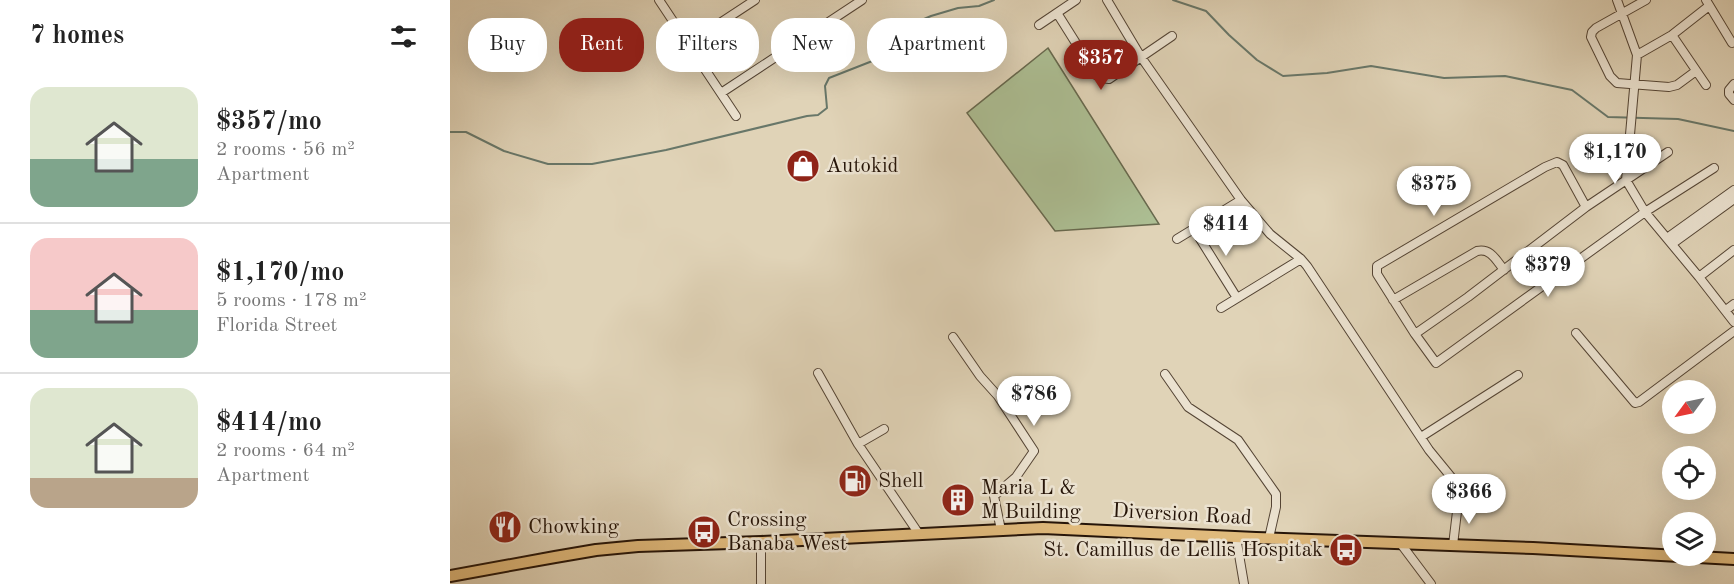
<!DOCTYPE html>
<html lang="en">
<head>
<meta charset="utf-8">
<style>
  body { margin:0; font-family:"Old Standard TT",serif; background:#f2f2f2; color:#222; height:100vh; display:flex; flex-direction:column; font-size:22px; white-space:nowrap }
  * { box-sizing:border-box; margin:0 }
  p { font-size:20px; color:#767676 }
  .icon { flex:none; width:33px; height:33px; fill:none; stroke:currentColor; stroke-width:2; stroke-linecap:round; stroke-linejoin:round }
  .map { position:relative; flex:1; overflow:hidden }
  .side { display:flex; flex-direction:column; background:#fff; width:450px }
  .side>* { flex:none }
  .hud { position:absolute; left:18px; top:18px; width:570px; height:54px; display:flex; gap:12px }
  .needle { width:39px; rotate:237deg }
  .fabs { position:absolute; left:1212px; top:380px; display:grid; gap:12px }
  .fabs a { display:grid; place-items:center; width:54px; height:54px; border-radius:50%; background:#fff; box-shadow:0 6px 24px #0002; font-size:30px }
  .price { position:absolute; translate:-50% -51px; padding:0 14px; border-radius:21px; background:#fff; color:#222; font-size:20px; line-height:39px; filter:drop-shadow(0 2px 3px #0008) }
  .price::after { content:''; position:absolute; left:50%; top:36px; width:18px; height:14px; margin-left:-9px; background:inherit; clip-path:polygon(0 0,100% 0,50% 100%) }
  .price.selected { background:#8f2418; color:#fff }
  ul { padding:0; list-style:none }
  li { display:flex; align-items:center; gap:18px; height:150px; padding:0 30px }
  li+li { border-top:2px solid #e0e0e0 }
  li span { display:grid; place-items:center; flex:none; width:168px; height:120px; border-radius:18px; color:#555 }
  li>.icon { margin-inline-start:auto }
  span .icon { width:72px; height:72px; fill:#fffc; stroke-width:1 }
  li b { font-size:26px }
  h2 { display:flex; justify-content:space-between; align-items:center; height:72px; padding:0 30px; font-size:26px }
  .pill { padding:0 21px; border-radius:24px; background:#fff; box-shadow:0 6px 24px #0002; font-size:21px; line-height:54px }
  .pill.selected { background:#8f2418; color:#fff }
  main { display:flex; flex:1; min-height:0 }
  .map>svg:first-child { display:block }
  .green { fill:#acbe93; stroke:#68694e; stroke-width:1.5 }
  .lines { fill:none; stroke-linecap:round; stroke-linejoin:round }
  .stream { stroke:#687769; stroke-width:2 }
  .minor-casing { stroke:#544434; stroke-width:10 }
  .highway-casing { stroke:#251408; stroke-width:14 }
  .minor { stroke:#ebe2d0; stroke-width:8 }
  .highway { stroke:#e0ba7c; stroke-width:10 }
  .labels { text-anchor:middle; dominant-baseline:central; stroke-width:5; stroke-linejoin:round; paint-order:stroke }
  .poi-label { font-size:21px; fill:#251408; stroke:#ebe2d0; text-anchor:start }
  .street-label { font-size:21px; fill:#251408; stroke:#ebe2d0 }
</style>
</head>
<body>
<main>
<section class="side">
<h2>7 homes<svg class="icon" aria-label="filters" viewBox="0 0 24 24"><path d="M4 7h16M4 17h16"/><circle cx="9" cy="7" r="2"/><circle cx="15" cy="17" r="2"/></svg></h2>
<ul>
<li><span style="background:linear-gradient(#dfe7d0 60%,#7fa58c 0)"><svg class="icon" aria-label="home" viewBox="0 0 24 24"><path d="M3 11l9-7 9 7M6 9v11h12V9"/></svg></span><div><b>$357/mo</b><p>2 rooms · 56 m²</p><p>Apartment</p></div></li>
<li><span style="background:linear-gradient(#f6c9c9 60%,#7fa58c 0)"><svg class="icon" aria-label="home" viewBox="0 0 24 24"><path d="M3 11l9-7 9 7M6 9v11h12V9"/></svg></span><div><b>$1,170/mo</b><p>5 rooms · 178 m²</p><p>Florida Street</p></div></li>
<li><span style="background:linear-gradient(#dfe7d0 75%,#b9a48a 0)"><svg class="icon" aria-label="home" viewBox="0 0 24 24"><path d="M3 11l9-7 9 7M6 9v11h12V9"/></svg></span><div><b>$414/mo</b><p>2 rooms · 64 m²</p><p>Apartment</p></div></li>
</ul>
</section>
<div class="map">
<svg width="1284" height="584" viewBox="0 0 1284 584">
  <rect width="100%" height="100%" fill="#e0d3b7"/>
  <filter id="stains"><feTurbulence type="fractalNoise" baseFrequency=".00333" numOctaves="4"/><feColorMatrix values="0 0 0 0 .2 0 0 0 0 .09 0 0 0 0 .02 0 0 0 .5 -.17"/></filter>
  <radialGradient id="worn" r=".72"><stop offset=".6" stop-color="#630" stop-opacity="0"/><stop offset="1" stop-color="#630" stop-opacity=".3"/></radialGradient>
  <path class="green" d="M 598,48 L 709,224 L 605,231 L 517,113 Z"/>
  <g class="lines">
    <path class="stream" d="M 723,0 L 756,11 L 779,35 L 807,60 L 833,76 L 877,73 L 921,66 L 994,78 L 1055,76 L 1122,90 L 1158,117 L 1228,119 L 1284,131
      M 0,132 L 16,132 L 54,151 L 98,164 L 142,164 L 216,150 L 357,116 L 368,115 L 377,108 L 375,86 L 379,78 L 430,58 L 460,25 L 481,16 L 508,8 L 529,6 L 544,0"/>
    <defs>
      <path id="minor" d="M 209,0 L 286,116
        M 657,0 L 691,57 L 791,200 L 820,234 L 851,259 L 857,266 L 979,450 L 1006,483 L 1009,495 L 1003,545
        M 1167,0 L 1187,55 L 1176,180 L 1195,212 L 1249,277 L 1284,322
        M 1196,0 L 1146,28 L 1142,32 L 1141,37 L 1160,76 L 1167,83 L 1219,87 L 1227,85 L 1246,71
        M 1256,0 L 1282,43
        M 607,13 L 646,75 L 651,78 L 659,79 L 722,36
        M 589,25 L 626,0
        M 1222,35 L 1256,85
        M 238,44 L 305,0
        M 1187,55 L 1222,35 L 1259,6
        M 1284,84 L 1279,90 L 1279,94 L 1284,100
        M 271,93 L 412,0
        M 1136,207 L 1113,165 L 1107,162 L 1095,167 L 927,266 L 927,274 L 965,334 L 986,363 L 1195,212 L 1264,168
        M 744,229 L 787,298
        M 1217,238 L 1284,190
        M 727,239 L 791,200
        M 1222,244 L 1284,199
        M 1249,277 L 1284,250
        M 943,300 L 1027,251 C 1041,248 1046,260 1054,270
        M 771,308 L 851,259
        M 1276,310 L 1284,304
        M 1126,333 L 1185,403 L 1189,402 L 1284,331
        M 965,334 L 1018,297 L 1136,207 L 1218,152
        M 503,337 L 530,376 L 548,396 L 584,451 L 566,477 L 544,496 L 551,530
        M 368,373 L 408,444 L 469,534
        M 715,374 L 738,407 L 788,440 L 826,494 L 826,507 L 819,538
        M 971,437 L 1068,375
        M 408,444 L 434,429
        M 786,537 L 794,584
        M 311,542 L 311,584
        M 951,544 L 981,584"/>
      <path id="highway" d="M 0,576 L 105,557 L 146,550 L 188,546 L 311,542 L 593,528 L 806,538 L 1083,548 L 1284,559"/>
    </defs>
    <use href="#minor" class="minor-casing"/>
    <use href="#highway" class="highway-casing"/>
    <use href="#minor" class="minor"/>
    <use href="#highway" class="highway"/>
  </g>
  <defs>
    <symbol id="shop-disc" viewBox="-11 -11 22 22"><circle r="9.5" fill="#8f2418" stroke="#ebe2d0"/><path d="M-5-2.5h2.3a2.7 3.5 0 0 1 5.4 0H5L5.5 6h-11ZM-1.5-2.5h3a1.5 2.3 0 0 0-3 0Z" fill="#fff"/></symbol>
    <symbol id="fuel-disc" viewBox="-11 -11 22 22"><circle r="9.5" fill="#8f2418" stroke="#ebe2d0"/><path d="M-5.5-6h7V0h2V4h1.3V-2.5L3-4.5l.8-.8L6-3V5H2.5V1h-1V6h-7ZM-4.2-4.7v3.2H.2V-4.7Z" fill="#fff"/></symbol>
    <symbol id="building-disc" viewBox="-11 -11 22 22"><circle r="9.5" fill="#8f2418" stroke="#ebe2d0"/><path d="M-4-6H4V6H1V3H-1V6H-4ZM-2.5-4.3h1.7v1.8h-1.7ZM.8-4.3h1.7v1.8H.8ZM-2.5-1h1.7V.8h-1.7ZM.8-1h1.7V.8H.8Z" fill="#fff"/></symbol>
    <symbol id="restaurant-disc" viewBox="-11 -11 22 22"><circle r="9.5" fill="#8f2418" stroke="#ebe2d0"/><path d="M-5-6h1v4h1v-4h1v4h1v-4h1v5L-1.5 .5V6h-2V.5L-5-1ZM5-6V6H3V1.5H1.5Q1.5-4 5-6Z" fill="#fff"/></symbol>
    <symbol id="bus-disc" viewBox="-11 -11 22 22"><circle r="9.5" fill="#8f2418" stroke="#ebe2d0"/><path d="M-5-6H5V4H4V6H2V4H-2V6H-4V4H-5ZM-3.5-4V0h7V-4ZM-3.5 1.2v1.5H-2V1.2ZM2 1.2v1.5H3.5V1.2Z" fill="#fff"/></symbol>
  </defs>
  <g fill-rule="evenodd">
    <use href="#shop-disc" x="334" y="147" width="38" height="38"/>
    <use href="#fuel-disc" x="386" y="462" width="38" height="38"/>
    <use href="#building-disc" x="489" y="481" width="38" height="38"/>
    <use href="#restaurant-disc" x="36" y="508" width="38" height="38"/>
    <use href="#bus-disc" x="235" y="513" width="38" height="38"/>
    <use href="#bus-disc" x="877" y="531" width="38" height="38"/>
  </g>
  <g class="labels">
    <g class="poi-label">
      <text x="376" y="166">Autokid</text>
      <text x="428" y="481">Shell</text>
      <text x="531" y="488">Maria L &amp;<tspan x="531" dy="24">M Building</tspan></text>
      <text x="277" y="520">Crossing<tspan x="277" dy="24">Banaba West</tspan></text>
      <text x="78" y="527">Chowking</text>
      <text x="873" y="550" text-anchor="end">St. Camillus de Lellis Hospitak</text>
    </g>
    <g class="street-label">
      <text transform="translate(732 515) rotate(3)">Diversion Road</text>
    </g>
  </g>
  <rect width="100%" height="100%" filter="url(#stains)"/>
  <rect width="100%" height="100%" fill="url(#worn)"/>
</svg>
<div class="fabs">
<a><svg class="needle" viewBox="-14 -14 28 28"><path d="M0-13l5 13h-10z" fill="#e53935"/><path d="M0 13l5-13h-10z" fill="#767676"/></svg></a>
<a><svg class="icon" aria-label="locate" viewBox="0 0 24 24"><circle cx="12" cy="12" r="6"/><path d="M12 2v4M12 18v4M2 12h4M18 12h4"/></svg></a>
<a><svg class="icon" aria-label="layers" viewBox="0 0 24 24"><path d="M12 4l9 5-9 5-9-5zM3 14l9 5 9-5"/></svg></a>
</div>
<b class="price selected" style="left:651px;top:91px">$357</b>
<b class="price" style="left:1165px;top:185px">$1,170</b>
<b class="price" style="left:984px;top:217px">$375</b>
<b class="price" style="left:776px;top:257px">$414</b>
<b class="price" style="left:1098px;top:298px">$379</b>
<b class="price" style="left:584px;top:427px">$786</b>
<b class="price" style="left:1019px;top:525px">$366</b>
<div class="hud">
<a class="pill">Buy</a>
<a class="pill selected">Rent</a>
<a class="pill">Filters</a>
<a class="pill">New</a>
<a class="pill">Apartment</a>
</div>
</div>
</main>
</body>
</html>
